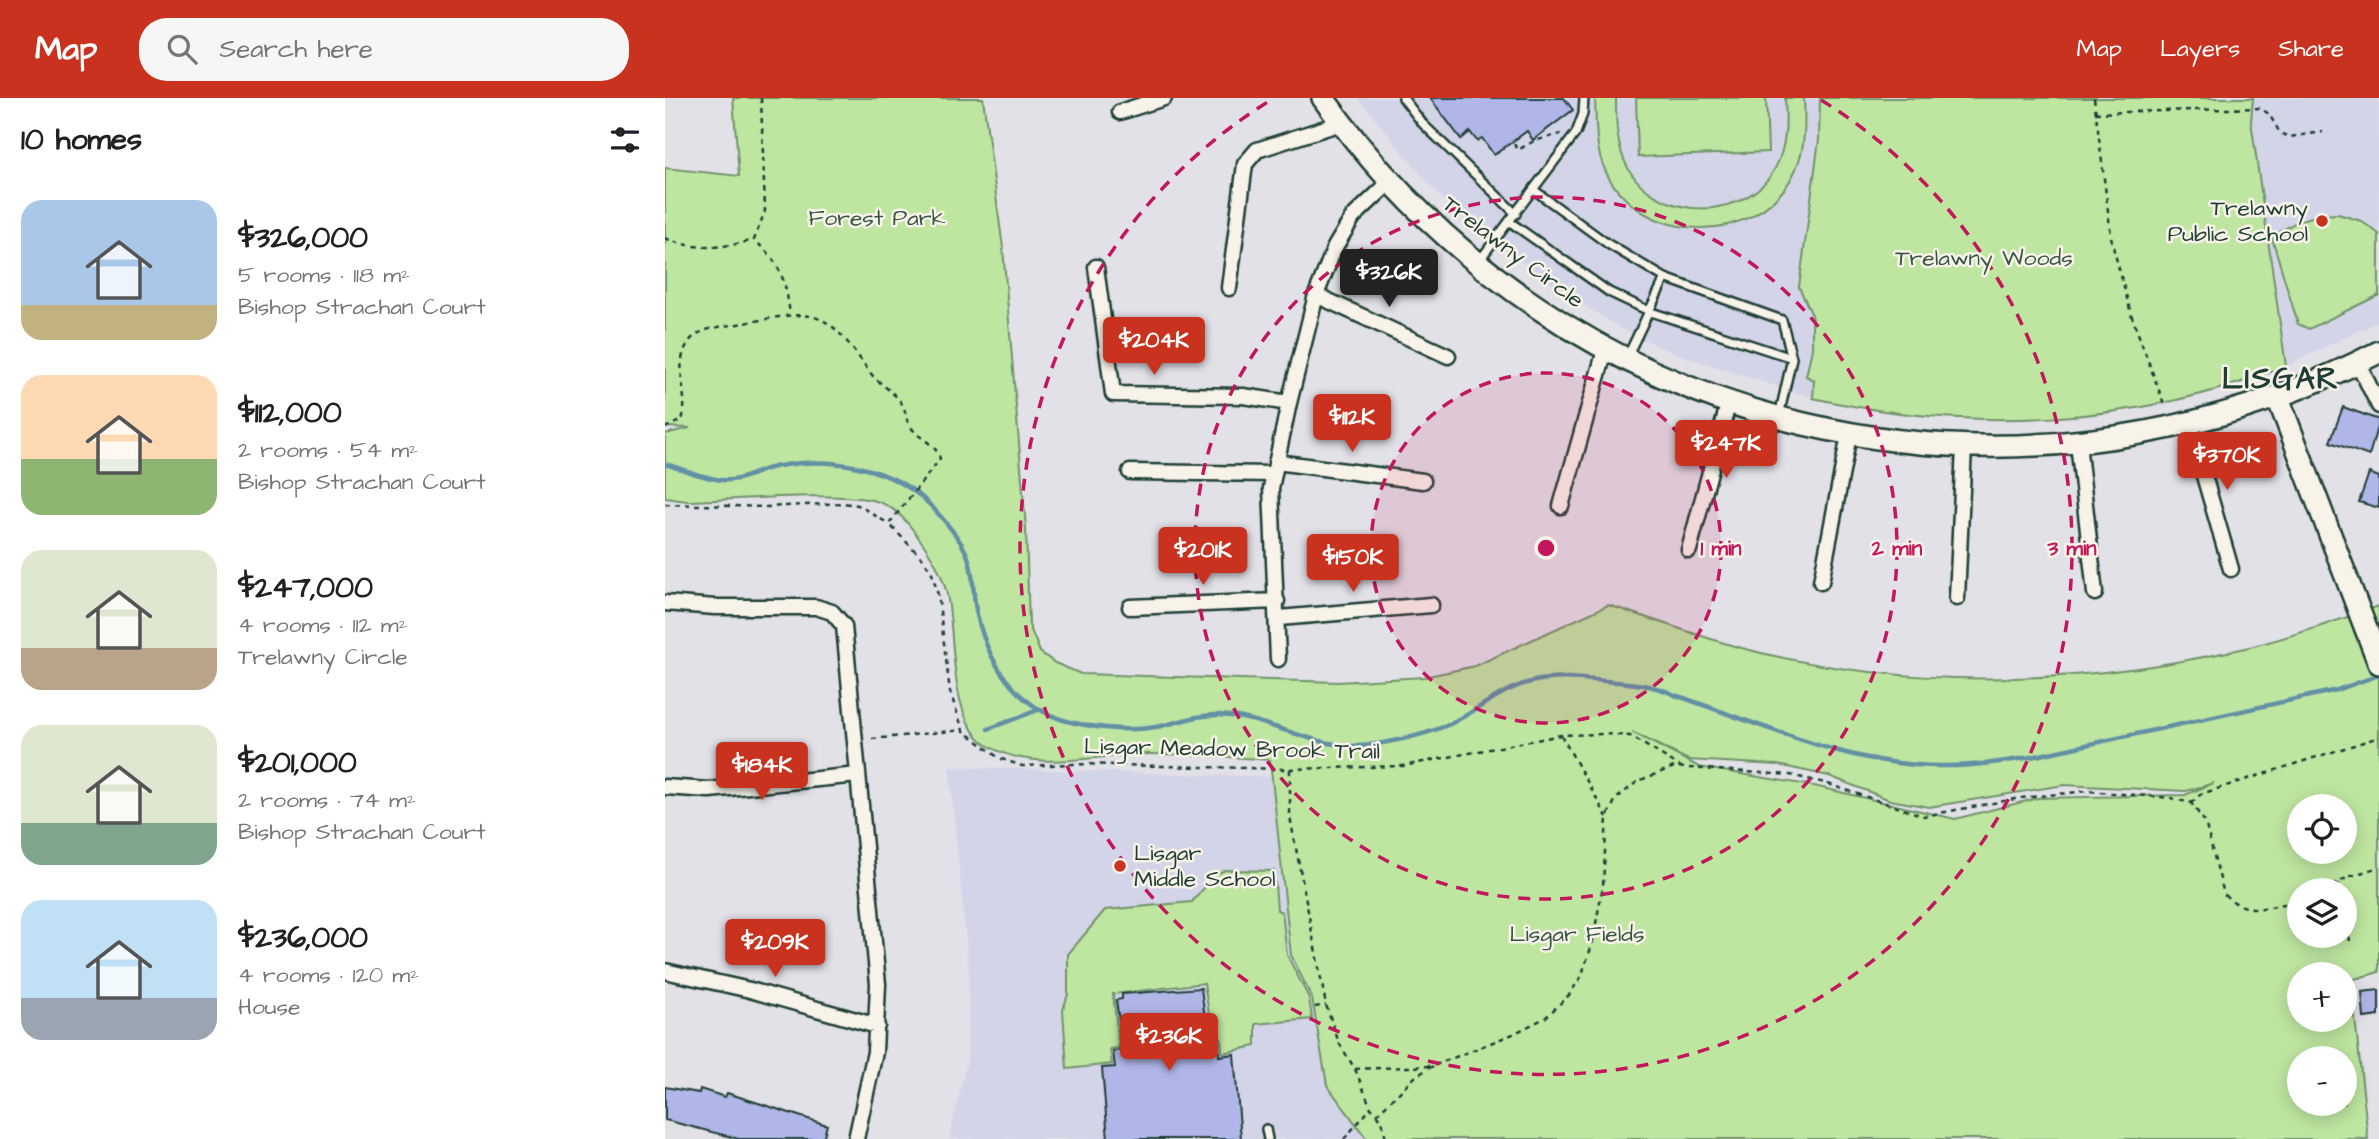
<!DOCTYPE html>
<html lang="en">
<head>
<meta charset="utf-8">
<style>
  body { margin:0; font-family:"Architects Daughter",sans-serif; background:#f6f6f6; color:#202124; height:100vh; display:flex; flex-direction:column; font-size:26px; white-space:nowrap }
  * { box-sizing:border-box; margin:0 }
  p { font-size:23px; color:#757577 }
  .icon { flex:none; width:38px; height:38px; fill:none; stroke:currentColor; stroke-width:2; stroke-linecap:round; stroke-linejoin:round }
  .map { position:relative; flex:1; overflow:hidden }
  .side { display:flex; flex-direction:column; background:#fff; width:665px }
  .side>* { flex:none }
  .tools { position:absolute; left:1622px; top:696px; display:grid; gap:14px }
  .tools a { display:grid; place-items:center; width:70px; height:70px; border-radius:50%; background:#fff; box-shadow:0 4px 18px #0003; font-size:35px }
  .price { position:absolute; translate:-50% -60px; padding:0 16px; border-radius:7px; background:#c8321e; color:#fff; font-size:23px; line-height:46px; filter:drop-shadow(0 2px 4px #0008) }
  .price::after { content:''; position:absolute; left:50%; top:42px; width:21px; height:16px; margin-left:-10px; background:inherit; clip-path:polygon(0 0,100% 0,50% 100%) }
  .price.current { background:#222; color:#fff }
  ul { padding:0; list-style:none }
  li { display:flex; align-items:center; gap:21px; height:175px; padding:0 21px }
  li span { display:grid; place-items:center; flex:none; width:196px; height:140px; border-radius:21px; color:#555 }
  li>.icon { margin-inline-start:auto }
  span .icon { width:84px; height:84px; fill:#fffc; stroke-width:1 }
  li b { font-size:30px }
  h2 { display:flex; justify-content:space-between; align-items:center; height:84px; padding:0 21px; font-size:30px }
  header { display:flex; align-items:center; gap:42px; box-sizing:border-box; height:98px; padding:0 35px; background:#c8321e; color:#fff }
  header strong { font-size:33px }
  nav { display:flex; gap:38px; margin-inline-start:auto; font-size:24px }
  .search { width:490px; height:63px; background:#f6f6f6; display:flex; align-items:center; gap:18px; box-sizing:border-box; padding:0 24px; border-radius:28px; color:#757577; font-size:26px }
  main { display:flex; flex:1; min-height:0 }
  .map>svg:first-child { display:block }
  .built { fill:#d3d4e8 }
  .green { fill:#bfe6a1; stroke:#6f926a; stroke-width:2; fill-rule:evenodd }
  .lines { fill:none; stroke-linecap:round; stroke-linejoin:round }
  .stream { stroke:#6290a4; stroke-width:4.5 }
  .building { fill:#b0b7e8; stroke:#1f3d34; stroke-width:2 }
  .lane-casing { stroke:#1f3d34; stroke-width:12 }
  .street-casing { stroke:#1f3d34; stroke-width:19 }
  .secondary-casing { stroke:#1f3d34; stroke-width:26 }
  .path { stroke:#1f3d34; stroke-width:2.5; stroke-dasharray:5 5; stroke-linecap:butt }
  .lane { stroke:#f7f3e8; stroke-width:7 }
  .street { stroke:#f7f3e8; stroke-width:14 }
  .secondary { stroke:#f7f3e8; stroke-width:21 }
  .ring { fill:none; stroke:#c2185b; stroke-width:3.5; stroke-dasharray:12 9 }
  .poi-dot { fill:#c8321e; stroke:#f7f3e8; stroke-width:2.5 }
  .labels { text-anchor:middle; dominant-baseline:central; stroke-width:5; stroke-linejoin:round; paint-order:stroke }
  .poi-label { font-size:23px; fill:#1f3d34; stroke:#f7f3e8; text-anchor:end }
  .park-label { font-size:23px; fill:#375644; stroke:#f7f3e8 }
  .street-label { font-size:23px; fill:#1f3d34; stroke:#f7f3e8 }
  .district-label { font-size:30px; font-weight:bold; letter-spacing:2px; fill:#1f3d34; stroke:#f7f3e8 }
  .centre { fill:#c2185b; stroke:#f7f3e8; stroke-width:3.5 }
  .ring-label { font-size:21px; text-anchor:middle; font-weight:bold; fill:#c2185b; stroke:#f7f3e8; stroke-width:5; stroke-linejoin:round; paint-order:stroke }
</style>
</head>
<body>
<header>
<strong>Map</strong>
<div class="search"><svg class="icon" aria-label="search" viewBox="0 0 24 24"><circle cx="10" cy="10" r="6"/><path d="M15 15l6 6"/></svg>Search here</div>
<nav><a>Map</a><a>Layers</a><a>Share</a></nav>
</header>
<main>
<section class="side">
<h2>10 homes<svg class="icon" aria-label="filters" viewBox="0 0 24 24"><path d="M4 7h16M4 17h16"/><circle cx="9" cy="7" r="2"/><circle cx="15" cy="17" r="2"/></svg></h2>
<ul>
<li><span style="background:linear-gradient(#a9c7e8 75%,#c2b280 0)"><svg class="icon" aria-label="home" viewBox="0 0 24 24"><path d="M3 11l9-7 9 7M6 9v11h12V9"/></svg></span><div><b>$326,000</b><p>5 rooms · 118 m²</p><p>Bishop Strachan Court</p></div></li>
<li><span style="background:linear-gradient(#ffd9b3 60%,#8fb573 0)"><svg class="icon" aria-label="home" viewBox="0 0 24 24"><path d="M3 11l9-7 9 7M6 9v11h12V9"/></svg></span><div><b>$112,000</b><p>2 rooms · 54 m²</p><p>Bishop Strachan Court</p></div></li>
<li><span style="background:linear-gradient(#dfe7d0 70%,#b9a48a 0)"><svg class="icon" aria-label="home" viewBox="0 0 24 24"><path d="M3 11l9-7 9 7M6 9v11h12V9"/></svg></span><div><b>$247,000</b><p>4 rooms · 112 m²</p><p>Trelawny Circle</p></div></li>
<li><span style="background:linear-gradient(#dfe7d0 70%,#7fa58c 0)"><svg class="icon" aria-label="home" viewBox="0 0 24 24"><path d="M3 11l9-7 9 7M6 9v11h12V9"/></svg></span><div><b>$201,000</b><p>2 rooms · 74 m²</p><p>Bishop Strachan Court</p></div></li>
<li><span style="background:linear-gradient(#bfe0f5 70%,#9aa5b1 0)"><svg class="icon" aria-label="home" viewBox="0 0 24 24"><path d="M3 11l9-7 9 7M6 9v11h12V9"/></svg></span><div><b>$236,000</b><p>4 rooms · 120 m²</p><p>House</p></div></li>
</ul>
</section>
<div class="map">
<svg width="1714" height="1041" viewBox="0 0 1714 1041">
  <rect width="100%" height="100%" fill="#e2e1e8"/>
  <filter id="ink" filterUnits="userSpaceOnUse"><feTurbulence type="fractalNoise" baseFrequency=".0143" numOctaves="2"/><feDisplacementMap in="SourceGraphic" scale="14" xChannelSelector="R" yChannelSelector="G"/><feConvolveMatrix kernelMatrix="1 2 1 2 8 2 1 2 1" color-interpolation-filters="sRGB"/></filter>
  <g filter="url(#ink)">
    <path class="built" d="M 693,0 L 1155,0 L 1148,300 L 1006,254 L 959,232 L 899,195 L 794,117 L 763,85 Z
      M 1588,0 L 1714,0 L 1714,223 L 1621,268 L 1586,23 Z
      M 284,669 L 606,679 L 626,857 L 647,900 L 662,987 L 702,1041 L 284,1041 L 302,963 L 304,873 Z"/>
    <path class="green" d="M 68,0 L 318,0 L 338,150 L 361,431 L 364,527 L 375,554 L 390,565 L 416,576 L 673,584 L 759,579 L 810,568 L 943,507 C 985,520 1027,536 1069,548 C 1230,592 1405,589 1567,553 C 1617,542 1666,525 1714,508 L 1714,874 L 1686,882 L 1703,1041 L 702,1041 L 662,987 L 647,900 L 626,857 L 605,662 C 565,659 524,656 484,656 C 433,656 368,676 322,647 C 281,620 292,533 281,492 C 274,468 263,452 248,432 C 236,416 223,404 202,401 C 150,394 77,402 22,403 L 0,400 L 0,336 L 25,330 L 0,329 L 0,70 L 74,78 ZM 967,634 L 1023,662 L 1113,667 L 1164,678 L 1225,702 L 1264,709 L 1399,687 L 1521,693 L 1549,685 L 1520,697 L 1373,700 L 1290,721 L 1149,688 L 1034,669 ZM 1634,709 L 1680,709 L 1680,754 L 1634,754 ZM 1634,793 L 1680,793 L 1680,838 L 1634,838 ZM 1634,877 L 1680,877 L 1680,922 L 1634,922 ZM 1634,961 L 1680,961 L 1680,1006 L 1634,1006 Z
      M 930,0 L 951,0 C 951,20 951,40 958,59 C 983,127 1091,128 1115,59 C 1122,39 1121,20 1120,0 L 1139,0 C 1140,25 1141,50 1130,73 C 1092,155 960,147 935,58 C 930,39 931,19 930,0 Z
      M 971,0 L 1101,0 L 1103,54 L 973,59 Z
      M 1155,0 L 1588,0 L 1586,23 L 1621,268 C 1472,328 1303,335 1148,300 L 1149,282 L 1141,278 L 1147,251 L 1147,217 L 1134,189 L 1154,42 Z
      M 1673,116 L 1696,123 L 1714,136 L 1714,197 L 1644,231 L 1633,226 L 1607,140 C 1629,122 1645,117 1673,116 Z
      M 560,772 L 609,773 L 612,812 L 617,814 L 622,857 L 644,900 L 647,921 L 591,926 L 591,948 L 557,955 L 556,940 L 548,940 L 539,885 L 448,896 L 454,950 L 445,951 L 447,966 L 402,971 L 398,912 L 403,896 L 403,856 L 440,812 L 527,804 L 551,776 Z"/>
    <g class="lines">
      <path class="stream" d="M 0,366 C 18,371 38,380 57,382 C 76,384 91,373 109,369 C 164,358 228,367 268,410 C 280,423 297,442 303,459 C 310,478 307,497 312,517 C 325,571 357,616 415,626 C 439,631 466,633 491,629 C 513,625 532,616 555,617 C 607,620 654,654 705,647 C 732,643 761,637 785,626 C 814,612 838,589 870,583 C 894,578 917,581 941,583 C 966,585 987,586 1010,597 C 1096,626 1188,670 1282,668 C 1310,668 1338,664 1366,659 L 1672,592 L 1714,577
        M 323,631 L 373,612"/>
    </g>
    <path class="building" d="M 765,0 L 899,0 L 908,12 L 868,42 L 862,33 L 829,57 L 817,40 L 812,43 L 805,34 L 796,41 Z
      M 1678,309 L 1714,322 L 1704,358 L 1665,344 Z
      M 1704,375 L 1714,379 L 1714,410 L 1694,404 Z
      M 536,890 L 543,943 L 553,942 L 554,958 L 569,956 L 576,1041 L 443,1041 L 437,970 L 450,969 L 448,953 L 458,952 L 451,902 L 457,901 L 457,896 Z
      M 1714,892 L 1714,918 L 1699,920 L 1697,894 Z
      M 0,989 L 34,995 L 35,991 L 60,999 L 62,995 L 162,1027 L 158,1041 L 74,1041 L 0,1022 Z"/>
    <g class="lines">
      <defs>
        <path id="lane" d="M 738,0 L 758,26 L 851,116
          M 869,92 L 943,146 L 1000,180 L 1117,222 L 1127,260 L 1115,314
          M 845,124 L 944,194 L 986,214 L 1127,260
          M 817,159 L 911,35 L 918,16 L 919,0
          M 964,255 L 1000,180
          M 601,1031 L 603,1041"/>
        <path id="street" d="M 455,14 L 499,0
          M 431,169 L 448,296 L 578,298 L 624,305
          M 564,190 L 580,66 L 592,52 L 676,25
          M 651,197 L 783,258
          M 1693,265 L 1714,308
          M 1524,326 L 1566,471
          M 1413,345 L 1430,495
          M 611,364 L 758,383
          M 465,374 L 608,376
          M 896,408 L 940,252
          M 1024,452 L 1064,303
          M 1156,484 L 1184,337
          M 1292,500 L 1299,349
          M 0,505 L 50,509 L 151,509 L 167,514 L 179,528 L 213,886 L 210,954 L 191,1041
          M 465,509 L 612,503
          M 614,520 L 766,507
          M 613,561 L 606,390 L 624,305 L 651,197 L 670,149 L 688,119 L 725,84
          M 0,689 L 44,692 L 193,677
          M 0,873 L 85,892 L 212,928"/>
        <path id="secondary" d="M 658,0 C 901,340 1343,444 1714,254
          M 1613,300 L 1714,565"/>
      </defs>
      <use href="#lane" class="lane-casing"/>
      <use href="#street" class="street-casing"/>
      <use href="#secondary" class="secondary-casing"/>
      <path class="path" d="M 96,0 L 100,113 L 89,142 C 116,164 121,184 125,217
        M 1429,0 L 1447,145 L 1467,219 L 1499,306
        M 1430,15 L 1595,10 L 1604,16 L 1615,35 L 1624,39 L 1658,34
        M 849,46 L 853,52 L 869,43 L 896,36
        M 0,140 C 29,153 59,150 89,142
        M 0,330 L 17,322 C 25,298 7,267 24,244 C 34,229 57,229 73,226 C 149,213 157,205 203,272 C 212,285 229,293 237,306 C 241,312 240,320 244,326 C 252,341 271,344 275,361 L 224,426 L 258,461 L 267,475 L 273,497 L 285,594 L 298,632 L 334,660 L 357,668 L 409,666 L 625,671 L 738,668 L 896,637 L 940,636 L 965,638 L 1016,669
        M 0,406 L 102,409 L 178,405 L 193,407 L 224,426
        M 896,637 L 942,719
        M 207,641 L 298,632
        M 625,671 L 625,719 L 661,907 L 674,945 L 690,971 L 706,1010 L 712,1016 L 751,978 L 768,968
        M 1526,705 L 1536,696 L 1714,639
        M 1673,785 L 1675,793
        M 1659,793 L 1683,779 L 1714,769
        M 1680,809 L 1685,843
        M 650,909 L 661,907
        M 690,971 L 768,968 L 848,936 L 880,920 L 904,897 L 916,879 L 927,847 L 938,787 L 942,719 L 951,701 L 973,683 L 1009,669 L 1125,677 L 1160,685 L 1259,718 L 1355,700 L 1423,693 L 1506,700 L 1526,705 L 1540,724 L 1559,796 C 1582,819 1606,809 1634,802
        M 712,1016 L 717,1023 L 721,1041
        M 679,1041 L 706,1010"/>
      <use href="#lane" class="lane"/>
      <use href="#street" class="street"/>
      <use href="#secondary" class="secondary"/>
    </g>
  </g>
  <circle cx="881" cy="450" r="175" fill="#c2185b" fill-opacity=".12"/>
  <g class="ring">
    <circle cx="881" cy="450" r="175"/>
    <circle cx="881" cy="450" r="351"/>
    <path d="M1156 2A526 526 0 1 1 606 2"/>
  </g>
  <g class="poi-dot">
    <circle cx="1657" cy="123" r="7"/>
    <circle cx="455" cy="768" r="7"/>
  </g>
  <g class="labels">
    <g class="poi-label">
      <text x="1643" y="110">Trelawny<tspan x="1643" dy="26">Public School</tspan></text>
      <text x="469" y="755" text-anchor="start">Lisgar<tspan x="469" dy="26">Middle School</tspan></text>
    </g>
    <g class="park-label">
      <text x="212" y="120">Forest Park</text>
      <text x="1319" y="160">Trelawny Woods</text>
      <text x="912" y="836">Lisgar Fields</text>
    </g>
    <g class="street-label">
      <text transform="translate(848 154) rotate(37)">Trelawny Circle</text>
      <text transform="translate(567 651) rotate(1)">Lisgar Meadow Brook Trail</text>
    </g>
    <g class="district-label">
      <text x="1616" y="281">LISGAR</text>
    </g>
  </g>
  <circle cx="881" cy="450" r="10" class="centre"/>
  <g class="ring-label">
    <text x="1056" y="457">1 min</text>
    <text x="1232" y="457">2 min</text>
    <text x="1407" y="457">3 min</text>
  </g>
</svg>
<div class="tools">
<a><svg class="icon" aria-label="locate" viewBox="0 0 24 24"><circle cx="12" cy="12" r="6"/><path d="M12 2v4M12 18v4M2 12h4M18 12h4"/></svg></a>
<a><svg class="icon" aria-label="layers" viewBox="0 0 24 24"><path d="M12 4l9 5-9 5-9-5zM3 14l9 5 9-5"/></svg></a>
<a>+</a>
<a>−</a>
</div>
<b class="price current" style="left:724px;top:211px">$326K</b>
<b class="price" style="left:489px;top:279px">$204K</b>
<b class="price" style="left:687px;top:356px">$112K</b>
<b class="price" style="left:1061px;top:382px">$247K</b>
<b class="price" style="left:1562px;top:394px">$370K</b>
<b class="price" style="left:538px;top:489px">$201K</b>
<b class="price" style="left:688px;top:496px">$150K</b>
<b class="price" style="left:97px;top:704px">$184K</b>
<b class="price" style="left:110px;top:881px">$209K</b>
<b class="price" style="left:504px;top:975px">$236K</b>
</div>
</main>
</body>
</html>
